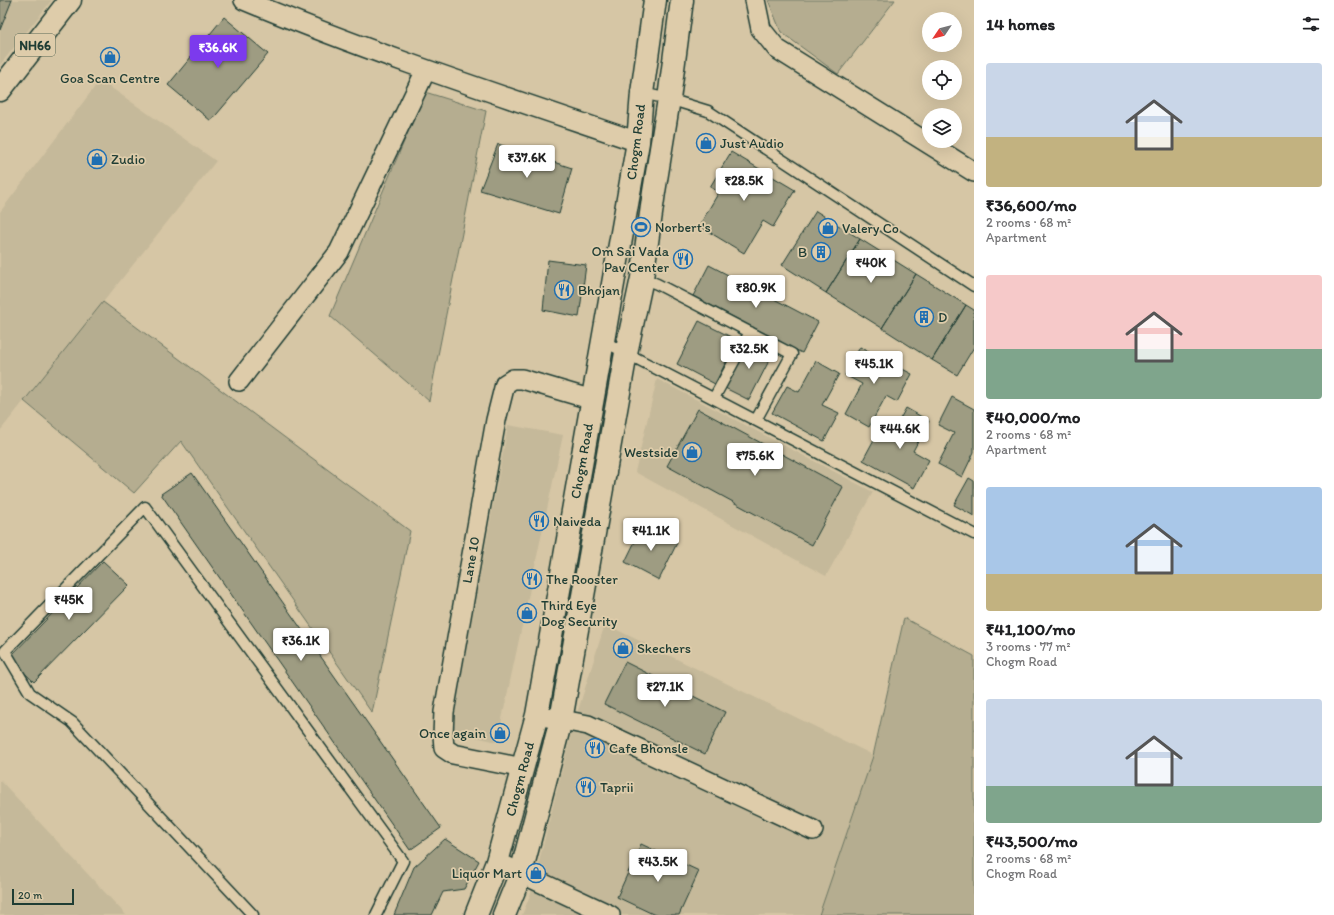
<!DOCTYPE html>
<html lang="en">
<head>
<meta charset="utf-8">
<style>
  body { margin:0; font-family:Itim,sans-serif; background:#f2f2f2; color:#202124; height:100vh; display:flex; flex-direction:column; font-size:15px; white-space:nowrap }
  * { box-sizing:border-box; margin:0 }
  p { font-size:13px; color:#757577 }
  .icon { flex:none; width:22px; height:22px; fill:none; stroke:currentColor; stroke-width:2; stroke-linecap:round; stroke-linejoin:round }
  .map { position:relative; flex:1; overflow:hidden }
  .sheet { display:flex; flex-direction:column; background:#fff; width:360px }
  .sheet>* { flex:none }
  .needle { width:26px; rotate:235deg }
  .controls { position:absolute; left:922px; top:12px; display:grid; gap:8px }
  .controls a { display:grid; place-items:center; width:40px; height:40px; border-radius:50%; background:#fff; box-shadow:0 4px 16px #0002; font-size:20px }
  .scale { position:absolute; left:12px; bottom:10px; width:62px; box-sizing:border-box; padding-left:4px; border:2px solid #1f3d34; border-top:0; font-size:11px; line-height:14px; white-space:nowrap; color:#1f3d34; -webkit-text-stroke:3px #deccaa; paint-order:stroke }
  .price { position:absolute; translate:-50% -34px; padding:0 9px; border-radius:4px; background:#fff; color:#222; font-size:13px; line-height:26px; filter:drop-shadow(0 1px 2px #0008) }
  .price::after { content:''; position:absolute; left:50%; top:24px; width:12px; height:9px; margin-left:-6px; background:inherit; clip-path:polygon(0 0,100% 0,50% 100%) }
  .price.active { background:#7c3aed; color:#fff }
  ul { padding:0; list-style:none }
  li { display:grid; align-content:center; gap:8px; height:212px; padding:0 12px }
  li span { display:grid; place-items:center; height:124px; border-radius:4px; color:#555 }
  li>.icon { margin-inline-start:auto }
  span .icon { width:72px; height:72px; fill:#fffc; stroke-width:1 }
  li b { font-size:17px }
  h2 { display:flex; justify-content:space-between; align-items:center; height:48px; padding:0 12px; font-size:17px }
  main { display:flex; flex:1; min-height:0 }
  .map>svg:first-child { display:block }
  .built { fill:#c5b99a }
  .green { fill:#b5ad90; stroke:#6a7562 }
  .building { fill:#9e9c82; stroke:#1f3d34 }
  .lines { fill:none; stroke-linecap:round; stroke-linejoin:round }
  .service-casing { stroke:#1f3d34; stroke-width:13 }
  .minor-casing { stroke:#1f3d34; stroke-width:22 }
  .primary-casing { stroke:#1f3d34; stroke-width:25 }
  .trunk-casing { stroke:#1f3d34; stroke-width:25 }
  .service { stroke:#deccaa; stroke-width:10 }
  .minor { stroke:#deccaa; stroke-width:19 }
  .primary { stroke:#deccaa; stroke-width:22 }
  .trunk { stroke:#deccaa; stroke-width:22 }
  .labels { text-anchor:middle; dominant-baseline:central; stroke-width:3.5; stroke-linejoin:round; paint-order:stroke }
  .shield { fill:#deccaa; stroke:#586857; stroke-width:1 }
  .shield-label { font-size:13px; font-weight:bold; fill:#1f3d34 }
  .poi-label { font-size:14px; fill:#1f3d34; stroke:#deccaa; text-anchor:start }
  .street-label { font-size:14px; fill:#1f3d34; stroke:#deccaa }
</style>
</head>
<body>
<main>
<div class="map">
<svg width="974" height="915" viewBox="0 0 974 915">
  <rect width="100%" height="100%" fill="#d6c6a5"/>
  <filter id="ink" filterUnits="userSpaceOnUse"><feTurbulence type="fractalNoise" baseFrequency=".025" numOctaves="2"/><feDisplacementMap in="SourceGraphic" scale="8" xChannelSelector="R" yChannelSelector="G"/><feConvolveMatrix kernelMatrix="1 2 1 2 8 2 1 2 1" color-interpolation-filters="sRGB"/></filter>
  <g filter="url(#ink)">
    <path class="built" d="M 0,0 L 52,0 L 0,65 Z
      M 100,80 L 216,161 L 0,431 L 0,212 Z
      M 657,379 L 873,492 L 826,576 L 635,472 Z
      M 508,425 L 563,435 L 497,742 L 451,731 Z
      M 605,624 L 873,755 L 819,915 L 522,915 L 531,893 L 572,730 Z
      M 0,780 L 126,915 L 0,915 Z"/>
    <path class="green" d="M 768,0 L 895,0 L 838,74 L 781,32 Z
      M 425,92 L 486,111 L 429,401 L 330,316 Z
      M 103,302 L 410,531 L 372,713 L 181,441 L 134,493 L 24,401 Z
      M 904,618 L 974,656 L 974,915 L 819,915 L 873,756 Z"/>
    <path class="building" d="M 0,0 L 12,0 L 0,30 Z
      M 224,17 L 268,54 L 211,121 L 168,85 Z
      M 498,144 L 572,168 L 559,214 L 480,190 Z
      M 731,152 L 795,190 L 773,227 L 763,221 L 744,253 L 699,226 L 719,192 L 710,187 Z
      M 816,211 L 860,239 L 826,293 L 782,265 Z
      M 860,239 L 916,274 L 882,328 L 826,293 Z
      M 548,260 L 586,265 L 579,317 L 543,310 Z
      M 709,265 L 818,322 L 802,353 L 693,296 Z
      M 916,274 L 966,305 L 932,360 L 882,328 Z
      M 966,305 L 974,310 L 974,347 L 957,375 L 932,360 Z
      M 699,321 L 737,340 L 715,384 L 677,364 Z
      M 749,341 L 773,353 L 749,400 L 725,388 Z
      M 860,347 L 912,374 L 897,402 L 886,396 L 869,427 L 846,414 L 862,384 L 845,375 Z
      M 816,361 L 839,374 L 822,405 L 839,413 L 824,441 L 772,413 L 787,386 L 799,392 Z
      M 952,397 L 974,409 L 974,452 L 962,477 L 938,464 L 954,433 L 938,425 Z
      M 906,408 L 929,421 L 913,451 L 929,460 L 914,488 L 863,460 L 878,432 L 889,439 Z
      M 698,409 L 843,487 L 812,545 L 667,466 Z
      M 192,473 L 441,828 L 410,850 L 161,494 Z
      M 969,478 L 974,481 L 974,516 L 954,505 Z
      M 643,525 L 677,543 L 659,580 L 625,562 Z
      M 103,561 L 129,585 L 34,682 L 9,658 Z
      M 625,662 L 725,712 L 705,754 L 604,704 Z
      M 445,839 L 479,861 L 464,889 L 443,892 L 432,915 L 394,915 L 414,867 Z
      M 641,844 L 699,871 L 679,915 L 655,915 L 617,897 Z"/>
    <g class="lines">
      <defs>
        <path id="service" d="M 642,93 L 669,99 L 708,111 L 974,286
          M 642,278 L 657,284 L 792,354 L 756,420
          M 603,341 L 974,534
          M 714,398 L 750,332
          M 253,915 L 72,722 L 30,693 L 5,651 L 145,507 L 403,861 L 376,915"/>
        <path id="minor" d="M 244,0 C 373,54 506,97 638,142
          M 755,0 L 761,29 L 777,49 L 974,172
          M 239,381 L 339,252 L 426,70
          M 537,715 L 588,725 L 813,830
          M 523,768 L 453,754 L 444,748 L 443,735 L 444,712 L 496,420 L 505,384 L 513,379 L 522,379 L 593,400
          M 497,862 L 610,915"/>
        <path id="primary" d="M 476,915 L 497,862 L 537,715 L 638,142 L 642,93 L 655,0"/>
        <path id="trunk" d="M 0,90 L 70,0
          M 504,915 L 521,873 L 561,720 L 626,353 L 642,278 L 654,192 L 669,99 L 682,0"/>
      </defs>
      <use href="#service" class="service-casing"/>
      <use href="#minor" class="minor-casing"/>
      <use href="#primary" class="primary-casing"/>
      <use href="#trunk" class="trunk-casing"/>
      <use href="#service" class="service"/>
      <use href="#minor" class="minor"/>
      <use href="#primary" class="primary"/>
      <use href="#trunk" class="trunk"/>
    </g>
  </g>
  <defs>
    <symbol id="shop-ring" viewBox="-11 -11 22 22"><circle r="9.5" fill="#deccaa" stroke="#1f6fb2" stroke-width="1.5"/><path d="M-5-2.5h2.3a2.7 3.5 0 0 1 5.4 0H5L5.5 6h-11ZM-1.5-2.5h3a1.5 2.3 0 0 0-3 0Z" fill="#1f6fb2"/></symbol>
    <symbol id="stadium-ring" viewBox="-11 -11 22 22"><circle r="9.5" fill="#deccaa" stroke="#1f6fb2" stroke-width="1.5"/><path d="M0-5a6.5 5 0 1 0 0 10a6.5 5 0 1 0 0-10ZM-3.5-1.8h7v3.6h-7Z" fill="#1f6fb2"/></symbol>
    <symbol id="building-ring" viewBox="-11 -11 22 22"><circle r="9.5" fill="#deccaa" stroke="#1f6fb2" stroke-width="1.5"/><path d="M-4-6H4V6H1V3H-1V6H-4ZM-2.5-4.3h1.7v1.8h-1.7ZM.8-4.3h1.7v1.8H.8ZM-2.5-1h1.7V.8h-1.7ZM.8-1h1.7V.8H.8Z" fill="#1f6fb2"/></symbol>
    <symbol id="restaurant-ring" viewBox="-11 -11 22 22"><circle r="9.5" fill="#deccaa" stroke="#1f6fb2" stroke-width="1.5"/><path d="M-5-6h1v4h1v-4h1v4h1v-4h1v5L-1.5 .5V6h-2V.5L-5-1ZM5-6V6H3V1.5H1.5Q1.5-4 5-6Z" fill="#1f6fb2"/></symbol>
  </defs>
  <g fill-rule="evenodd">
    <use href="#shop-ring" x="99" y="46" width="22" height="22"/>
    <use href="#shop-ring" x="695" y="132" width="22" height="22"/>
    <use href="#shop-ring" x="86" y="148" width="22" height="22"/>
    <use href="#stadium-ring" x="630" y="216" width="22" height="22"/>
    <use href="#shop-ring" x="817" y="217" width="22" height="22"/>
    <use href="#building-ring" x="810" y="241" width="22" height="22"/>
    <use href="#restaurant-ring" x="672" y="248" width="22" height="22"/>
    <use href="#restaurant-ring" x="553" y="279" width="22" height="22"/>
    <use href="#building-ring" x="913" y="306" width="22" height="22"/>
    <use href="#shop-ring" x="681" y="441" width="22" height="22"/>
    <use href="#restaurant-ring" x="528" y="510" width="22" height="22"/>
    <use href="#restaurant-ring" x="521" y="568" width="22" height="22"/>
    <use href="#shop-ring" x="516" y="602" width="22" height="22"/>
    <use href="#shop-ring" x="612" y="637" width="22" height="22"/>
    <use href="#shop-ring" x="489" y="722" width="22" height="22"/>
    <use href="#restaurant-ring" x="584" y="737" width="22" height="22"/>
    <use href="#restaurant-ring" x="575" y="776" width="22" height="22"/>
    <use href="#shop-ring" x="525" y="862" width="22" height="22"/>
  </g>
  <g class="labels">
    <rect class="shield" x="15" y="34" width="40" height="22" rx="3"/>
    <g class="shield-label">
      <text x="35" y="45">NH66</text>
    </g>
    <g class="poi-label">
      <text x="110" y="78" text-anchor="middle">Goa Scan Centre</text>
      <text x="720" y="143">Just Audio</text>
      <text x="111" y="159">Zudio</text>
      <text x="655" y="227">Norbert's</text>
      <text x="842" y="228">Valery Co</text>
      <text x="669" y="251" text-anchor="end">Om Sai Vada<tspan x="669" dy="16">Pav Center</tspan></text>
      <text x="807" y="252" text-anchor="end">B</text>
      <text x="578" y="290">Bhojan</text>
      <text x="938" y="317">D</text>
      <text x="678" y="452" text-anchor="end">Westside</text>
      <text x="553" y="521">Naiveda</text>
      <text x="546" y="579">The Rooster</text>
      <text x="541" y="605">Third Eye<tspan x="541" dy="16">Dog Security</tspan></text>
      <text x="637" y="648">Skechers</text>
      <text x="486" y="733" text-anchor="end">Once again</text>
      <text x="609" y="748">Cafe Bhonsle</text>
      <text x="600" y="787">Taprii</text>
      <text x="522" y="873" text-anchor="end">Liquor Mart</text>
    </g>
    <g class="street-label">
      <text transform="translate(636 142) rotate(-83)">Chogm Road</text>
      <text transform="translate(582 461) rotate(-80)">Chogm Road</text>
      <text transform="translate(471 560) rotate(-80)">Lane 10</text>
      <text transform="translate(520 779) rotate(-75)">Chogm Road</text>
    </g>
  </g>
</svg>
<div class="controls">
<a><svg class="needle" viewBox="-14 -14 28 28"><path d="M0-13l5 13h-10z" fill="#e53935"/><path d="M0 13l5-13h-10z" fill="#757577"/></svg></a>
<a><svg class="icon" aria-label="locate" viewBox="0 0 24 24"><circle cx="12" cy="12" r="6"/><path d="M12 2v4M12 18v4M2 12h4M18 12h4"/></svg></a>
<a><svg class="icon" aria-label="layers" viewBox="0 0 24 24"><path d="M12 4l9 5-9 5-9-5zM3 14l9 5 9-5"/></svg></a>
</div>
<div class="scale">20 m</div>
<b class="price active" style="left:218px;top:69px">₹36.6K</b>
<b class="price" style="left:527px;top:179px">₹37.6K</b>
<b class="price" style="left:744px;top:202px">₹28.5K</b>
<b class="price" style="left:871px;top:284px">₹40K</b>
<b class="price" style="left:756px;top:309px">₹80.9K</b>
<b class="price" style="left:749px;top:370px">₹32.5K</b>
<b class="price" style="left:874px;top:385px">₹45.1K</b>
<b class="price" style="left:900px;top:450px">₹44.6K</b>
<b class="price" style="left:755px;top:477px">₹75.6K</b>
<b class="price" style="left:651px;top:552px">₹41.1K</b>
<b class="price" style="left:69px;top:621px">₹45K</b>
<b class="price" style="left:301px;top:662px">₹36.1K</b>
<b class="price" style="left:665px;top:708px">₹27.1K</b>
<b class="price" style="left:658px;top:883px">₹43.5K</b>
</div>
<section class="sheet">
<h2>14 homes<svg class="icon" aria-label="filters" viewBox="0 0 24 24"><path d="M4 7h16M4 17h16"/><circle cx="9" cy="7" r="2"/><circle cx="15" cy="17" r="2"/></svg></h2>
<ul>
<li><span style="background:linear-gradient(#c9d6e8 60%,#c2b280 0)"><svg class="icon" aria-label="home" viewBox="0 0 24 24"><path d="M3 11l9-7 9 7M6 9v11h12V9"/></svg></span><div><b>₹36,600/mo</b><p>2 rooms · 68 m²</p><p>Apartment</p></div></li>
<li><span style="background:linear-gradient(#f6c9c9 60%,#7fa58c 0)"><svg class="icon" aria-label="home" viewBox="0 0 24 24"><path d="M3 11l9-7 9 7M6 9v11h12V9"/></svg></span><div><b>₹40,000/mo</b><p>2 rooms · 68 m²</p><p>Apartment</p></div></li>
<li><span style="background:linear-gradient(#a9c7e8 70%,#c2b280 0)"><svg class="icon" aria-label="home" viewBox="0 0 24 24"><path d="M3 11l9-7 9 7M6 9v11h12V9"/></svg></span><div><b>₹41,100/mo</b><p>3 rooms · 77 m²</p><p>Chogm Road</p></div></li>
<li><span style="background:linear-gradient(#c9d6e8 70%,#7fa58c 0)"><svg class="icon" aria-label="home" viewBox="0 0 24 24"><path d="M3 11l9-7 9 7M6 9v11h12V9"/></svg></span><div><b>₹43,500/mo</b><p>2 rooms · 68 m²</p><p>Chogm Road</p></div></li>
</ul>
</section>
</main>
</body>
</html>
